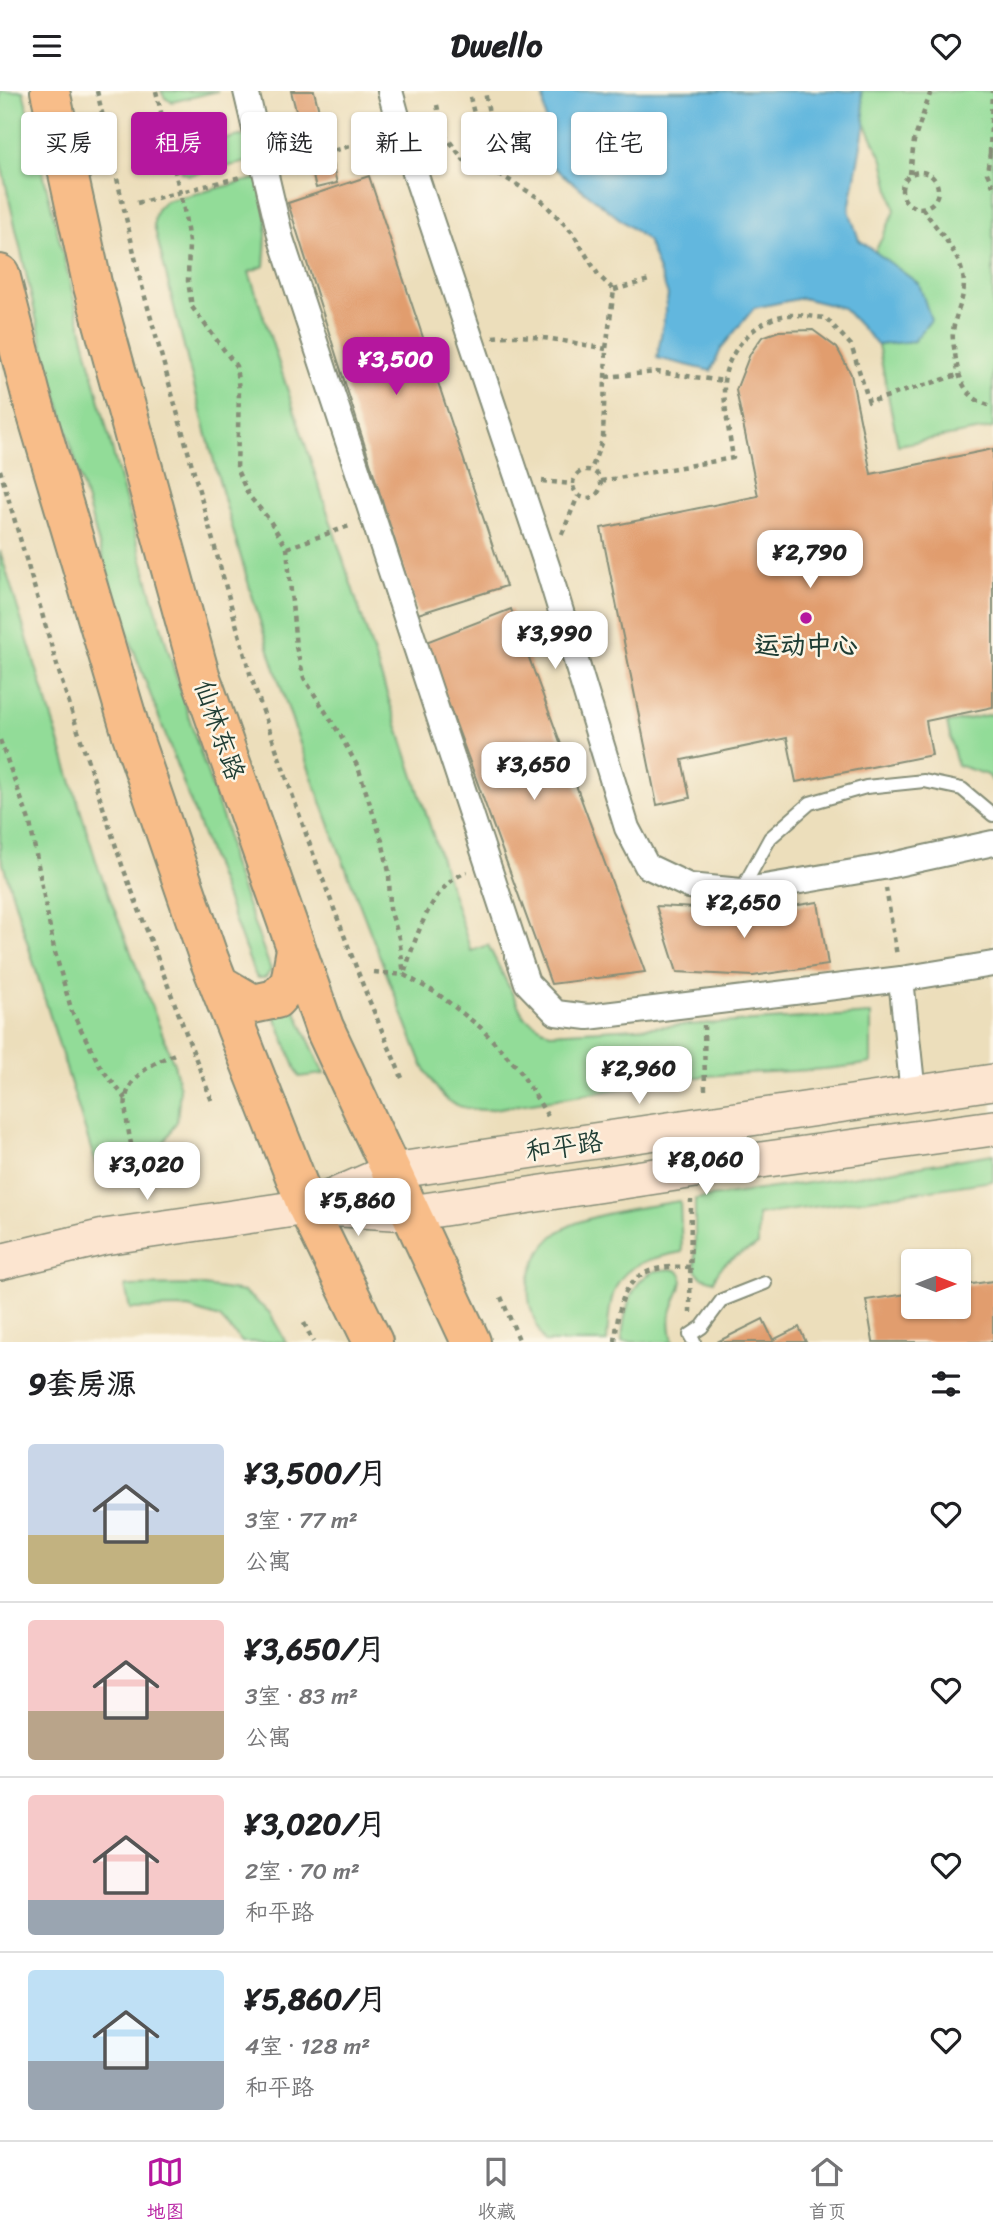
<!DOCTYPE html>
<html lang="zh">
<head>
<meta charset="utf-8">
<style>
  body { margin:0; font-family:Sriracha,"LXGW WenKai TC",sans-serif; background:#f2f2f2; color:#202124; height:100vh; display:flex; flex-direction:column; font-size:26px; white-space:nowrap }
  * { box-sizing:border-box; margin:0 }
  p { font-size:23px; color:#757577 }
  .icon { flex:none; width:38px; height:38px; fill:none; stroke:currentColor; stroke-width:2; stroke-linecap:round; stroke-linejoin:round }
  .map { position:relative; height:1251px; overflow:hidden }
  .side { display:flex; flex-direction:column; background:#fff; flex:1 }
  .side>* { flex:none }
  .guide { position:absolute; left:21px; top:21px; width:952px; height:63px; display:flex; gap:14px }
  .needle { width:46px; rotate:90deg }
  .controls { position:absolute; left:901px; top:1158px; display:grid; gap:14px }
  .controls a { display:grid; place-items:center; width:70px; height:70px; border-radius:7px; background:#fff; box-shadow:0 2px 5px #0004; font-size:35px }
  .price { position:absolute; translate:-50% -60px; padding:0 16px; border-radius:14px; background:#fff; color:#222; font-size:23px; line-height:46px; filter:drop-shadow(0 2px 4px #0008) }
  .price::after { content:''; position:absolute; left:50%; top:42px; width:21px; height:16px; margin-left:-10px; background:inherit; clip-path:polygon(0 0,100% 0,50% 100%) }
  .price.active { background:#b5179e; color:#fff }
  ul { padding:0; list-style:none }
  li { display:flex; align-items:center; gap:21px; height:175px; padding:0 28px }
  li+li { border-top:2px solid #e0e0e0 }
  li span { display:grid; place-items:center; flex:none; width:196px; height:140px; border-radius:7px; color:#555 }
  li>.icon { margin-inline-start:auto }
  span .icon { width:84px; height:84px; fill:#fffc; stroke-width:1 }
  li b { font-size:30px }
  h2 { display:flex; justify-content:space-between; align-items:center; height:84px; padding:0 28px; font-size:30px }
  .chip { padding:0 24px; border-radius:7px; background:#fff; box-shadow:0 2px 5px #0004; font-size:24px; line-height:63px }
  .chip.active { background:#b5179e; color:#fff }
  header { display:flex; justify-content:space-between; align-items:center; height:91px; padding:0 28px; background:#fff; font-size:32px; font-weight:800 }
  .menu { display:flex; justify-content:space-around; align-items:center; height:98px; border-top:2px solid #e0e0e0; background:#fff; font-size:19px; color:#757577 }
  .menu a { display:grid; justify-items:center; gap:4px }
  .menu .active { color:#b5179e }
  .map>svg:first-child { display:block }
  .green { fill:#92dc98; stroke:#588c66; stroke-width:2 }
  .water { fill:#62b7de; stroke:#407a89; stroke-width:2 }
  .building { fill:#e19d6e }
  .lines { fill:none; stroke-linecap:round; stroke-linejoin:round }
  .lane-casing { stroke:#868e78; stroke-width:16 }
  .street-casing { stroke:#868e78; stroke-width:28 }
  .secondary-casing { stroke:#868e78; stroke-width:38 }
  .primary-casing { stroke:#868e78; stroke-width:42 }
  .path { stroke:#868e78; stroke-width:4.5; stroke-dasharray:5 5; stroke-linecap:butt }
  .lane { stroke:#fff; stroke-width:12 }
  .street { stroke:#fff; stroke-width:24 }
  .secondary { stroke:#fce5d0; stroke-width:35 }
  .primary { stroke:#f8bd89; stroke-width:38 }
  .poi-dot { fill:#b5179e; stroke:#fcf5e5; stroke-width:2.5 }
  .labels { text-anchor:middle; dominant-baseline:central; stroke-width:5; stroke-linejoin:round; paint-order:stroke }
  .poi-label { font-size:26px; font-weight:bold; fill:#1f3d34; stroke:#fcf5e5 }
  .street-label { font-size:26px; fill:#1f3d34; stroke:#fcf5e5 }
</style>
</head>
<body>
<header><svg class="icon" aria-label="menu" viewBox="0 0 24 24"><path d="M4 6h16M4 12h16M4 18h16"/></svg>Dwello<svg class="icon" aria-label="heart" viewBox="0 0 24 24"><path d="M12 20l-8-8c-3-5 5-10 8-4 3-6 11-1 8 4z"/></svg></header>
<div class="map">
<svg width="993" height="1251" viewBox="0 0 993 1251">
  <rect width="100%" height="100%" fill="#fcf5e5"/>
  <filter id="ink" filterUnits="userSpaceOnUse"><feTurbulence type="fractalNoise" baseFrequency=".0143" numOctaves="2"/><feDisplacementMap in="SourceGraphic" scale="14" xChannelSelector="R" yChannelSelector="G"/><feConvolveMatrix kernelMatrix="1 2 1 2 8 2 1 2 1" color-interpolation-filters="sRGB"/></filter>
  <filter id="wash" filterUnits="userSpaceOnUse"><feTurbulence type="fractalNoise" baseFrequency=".00686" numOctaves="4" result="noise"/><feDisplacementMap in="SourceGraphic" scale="28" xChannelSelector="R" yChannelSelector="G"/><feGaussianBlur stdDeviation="1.57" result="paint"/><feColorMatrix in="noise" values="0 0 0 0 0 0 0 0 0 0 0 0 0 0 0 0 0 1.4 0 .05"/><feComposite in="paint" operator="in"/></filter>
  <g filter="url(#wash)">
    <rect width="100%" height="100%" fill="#ecdebb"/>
    <path class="green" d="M 0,0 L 23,0 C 84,248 141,496 226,737 L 231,770 L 271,879 L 265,887 L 257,887 L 253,879 L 113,503 L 42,252 L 15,134 L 0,68 Z
      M 161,0 L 218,0 L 172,11 L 165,7 Z
      M 861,0 L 993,0 L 993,337 L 898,354 L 878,254 L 914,250 L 919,193 L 875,161 L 895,120 L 883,69 L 865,32 Z
      M 299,33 L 306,58 L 289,63 L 282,37 Z
      M 240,45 L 248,46 L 254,67 L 247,71 L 189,84 L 182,81 L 178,73 L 178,65 L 185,57 Z
      M 259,87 L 267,130 L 264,175 L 249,181 L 471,860 L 488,854 L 524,926 L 550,942 L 871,923 L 871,972 C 811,983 750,979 690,987 L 487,1019 C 447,1018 443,1008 423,975 C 382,872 341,768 304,664 C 243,491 197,312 154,134 C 154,122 156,117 166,110 Z
      M 0,460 L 98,776 L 174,973 L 180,998 L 177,1030 L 166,1048 L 153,1066 L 99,1084 L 0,763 Z
      M 993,623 L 993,691 L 988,684 L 957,674 L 947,632 Z
      M 292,912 L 324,983 L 299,986 L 273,920 Z
      M 993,1063 L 993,1090 L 758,1124 L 758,1154 C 741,1163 719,1170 714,1190 L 701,1186 L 695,1178 L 695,1108 L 865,1084 Z
      M 680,1110 L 682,1161 C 618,1173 610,1187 607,1251 L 544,1251 C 531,1223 521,1199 536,1169 C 542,1157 548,1148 560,1140 C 589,1122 646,1116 680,1110 Z
      M 670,1178 L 676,1179 L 682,1184 C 683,1199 674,1208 671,1222 C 669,1232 671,1242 673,1251 L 622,1251 C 623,1228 629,1191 653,1181 C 658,1179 665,1179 670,1178 Z
      M 197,1194 L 244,1201 L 269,1221 L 286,1251 L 242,1251 L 220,1227 L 188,1217 L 130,1218 L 125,1195 Z"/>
    <path class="water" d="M 554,0 L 861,0 L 865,32 L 849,119 L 859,149 L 919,193 L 931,229 L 914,250 L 878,254 L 843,217 L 802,207 L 754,217 L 722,256 L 711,280 L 657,267 L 668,204 L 647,149 L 550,74 L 543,4 Z"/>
    <g id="blocks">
      <path class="building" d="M 291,0 L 314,0 L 337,92 L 316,97 Z
        M 369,85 L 506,495 L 418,523 L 288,112 Z
        M 813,239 L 837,257 L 851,283 L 871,383 L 993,358 L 993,616 L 926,630 L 932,664 L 796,691 L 787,647 L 682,669 L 690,707 L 657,714 L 601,437 L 758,405 L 736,299 L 750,263 L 762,246 L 779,240 Z
        M 511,518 L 645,881 L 551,893 L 426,551 Z
        M 818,811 L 828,874 L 753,885 L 677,881 L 656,815 L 761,820 Z
        M 993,1190 L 993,1251 L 873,1251 L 866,1209 L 914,1202 L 914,1216 L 959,1216 L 959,1195 Z
        M 763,1228 L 773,1249 L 799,1236 L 806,1251 L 717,1251 Z"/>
    </g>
  </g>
  <g filter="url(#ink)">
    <use href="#blocks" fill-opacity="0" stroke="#868e78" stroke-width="2"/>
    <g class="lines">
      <defs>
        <path id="lane" d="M 742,798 L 770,747 L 810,712 L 866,696 L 924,690 L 962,698 L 993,724
          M 694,1251 L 690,1244 L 702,1236 L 722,1209 L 765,1192"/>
        <path id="street" d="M 246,0 L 281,148 L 527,892 L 556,922 L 588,926 L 901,888 L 993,873
          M 390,0 L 401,40 L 548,478 L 627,737 L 647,775 L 689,795 L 741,800 L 883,776 L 993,752
          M 901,888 L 913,1003"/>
        <path id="secondary" d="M 314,1114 L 392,1080 L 993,991
          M 0,1171 L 104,1146 L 307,1116 L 411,1122 L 768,1068 L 993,1037"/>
        <path id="primary" d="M 50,0 L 92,192 L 200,584 L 324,936 L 471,1251
          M 0,183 L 31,304 L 132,644 L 209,868 L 307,1116 L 373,1251
          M 219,893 L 253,913 L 276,908 L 290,892 L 296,858"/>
      </defs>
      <use href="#lane" class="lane-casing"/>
      <use href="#street" class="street-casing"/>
      <use href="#secondary" class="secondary-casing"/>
      <use href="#primary" class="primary-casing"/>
      <path class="path" d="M 97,0 L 140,188 L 251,586 L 311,757 L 364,897 L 402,987
        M 156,0 L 184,119 L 189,151 L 188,190 L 192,216 L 236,275 L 239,299 L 237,379 L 249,405 L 268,427 L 287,457 L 296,556 L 304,587 L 339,642 L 358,676 L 382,750 L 389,781 L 390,818 L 399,847 L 404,884
        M 470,6 L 475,27 L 489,23 L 485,0
        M 437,14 L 443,42 L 464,69 L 504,86 L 539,107 L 572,141 L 599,185 L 614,199 L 606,258 L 603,347 L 591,379
        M 425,35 L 441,31
        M 990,62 L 992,0
        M 990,62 L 987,82 L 993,95
        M 287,74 L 379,46
        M902 99a18 18 0 1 1 36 0a18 18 0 1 1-36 0Z
        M 910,83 L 914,50 L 931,0
        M 137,112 L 241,86
        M 922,117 C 935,135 954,156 961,177 C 970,204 955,218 953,241 C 952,247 954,256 955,262 C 958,287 965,310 993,315
        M 614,199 L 649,189
        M 493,246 C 531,242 569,251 606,258
        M 606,286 L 657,281 L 724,290
        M573 393a14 14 0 1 1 28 0a14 14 0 1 1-28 0Z
        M 0,379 L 62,591 L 122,774 L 213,1013
        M 542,390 L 572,393
        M 601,390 L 733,367 C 730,346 723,310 724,291 C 727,261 753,231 782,225 C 795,222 812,226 826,227 L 851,254 L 869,311 L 958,284
        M 562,443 L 578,405
        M 287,457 L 352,434
        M 0,649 L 30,732 L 54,858 L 72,921 L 101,977 L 126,1008
        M 886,797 L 897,865
        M 405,880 C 416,846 431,794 467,781
        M 374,881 L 404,884 L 438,903 L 480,936 L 518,977 L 549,1027
        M 704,934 L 705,1000
        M 140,1093 C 136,1074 123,1025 126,1007 C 130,983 157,970 177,962
        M 501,1206 L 520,1251
        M 690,1222 L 691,1109
        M 304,1232 L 313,1251
        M 615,1251 C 620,1196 630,1173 690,1176"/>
      <use href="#lane" class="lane"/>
      <use href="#street" class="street"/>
      <use href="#secondary" class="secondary"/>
      <use href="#primary" class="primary"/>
    </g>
  </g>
  <circle class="poi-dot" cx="806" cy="527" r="7"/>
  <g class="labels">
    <g class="poi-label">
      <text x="806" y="554">运动中心</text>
    </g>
    <g class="street-label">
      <text transform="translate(220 639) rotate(71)">仙林东路</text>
      <text transform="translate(564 1055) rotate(-8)">和平路</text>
    </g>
  </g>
</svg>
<div class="controls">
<a><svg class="needle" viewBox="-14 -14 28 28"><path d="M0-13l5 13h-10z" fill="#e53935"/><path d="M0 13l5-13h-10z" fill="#757577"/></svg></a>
</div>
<b class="price active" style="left:396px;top:306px">¥3,500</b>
<b class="price" style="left:810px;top:499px">¥2,790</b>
<b class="price" style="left:555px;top:580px">¥3,990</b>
<b class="price" style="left:534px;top:711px">¥3,650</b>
<b class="price" style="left:744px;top:849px">¥2,650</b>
<b class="price" style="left:639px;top:1015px">¥2,960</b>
<b class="price" style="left:706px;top:1106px">¥8,060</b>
<b class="price" style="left:147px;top:1111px">¥3,020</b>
<b class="price" style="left:358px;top:1147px">¥5,860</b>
<div class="guide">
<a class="chip">买房</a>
<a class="chip active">租房</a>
<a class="chip">筛选</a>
<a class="chip">新上</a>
<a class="chip">公寓</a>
<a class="chip">住宅</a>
</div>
</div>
<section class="side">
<h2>9套房源<svg class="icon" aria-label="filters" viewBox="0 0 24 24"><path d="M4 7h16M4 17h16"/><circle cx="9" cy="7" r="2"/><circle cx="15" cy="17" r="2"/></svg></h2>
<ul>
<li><span style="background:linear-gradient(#c9d6e8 65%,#c2b280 0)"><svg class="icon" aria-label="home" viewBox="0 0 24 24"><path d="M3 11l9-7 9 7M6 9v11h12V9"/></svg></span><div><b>¥3,500/月</b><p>3室 · 77 m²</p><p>公寓</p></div><svg class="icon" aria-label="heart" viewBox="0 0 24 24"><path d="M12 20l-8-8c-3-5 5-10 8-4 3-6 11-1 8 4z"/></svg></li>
<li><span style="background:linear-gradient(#f6c9c9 65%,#b9a48a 0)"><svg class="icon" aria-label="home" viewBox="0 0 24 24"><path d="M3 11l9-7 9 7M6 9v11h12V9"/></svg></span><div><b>¥3,650/月</b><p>3室 · 83 m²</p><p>公寓</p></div><svg class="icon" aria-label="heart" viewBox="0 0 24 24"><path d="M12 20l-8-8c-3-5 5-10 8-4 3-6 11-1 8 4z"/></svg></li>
<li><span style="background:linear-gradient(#f6c9c9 75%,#9aa5b1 0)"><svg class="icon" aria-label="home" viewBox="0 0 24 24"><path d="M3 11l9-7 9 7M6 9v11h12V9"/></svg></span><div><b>¥3,020/月</b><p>2室 · 70 m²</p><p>和平路</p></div><svg class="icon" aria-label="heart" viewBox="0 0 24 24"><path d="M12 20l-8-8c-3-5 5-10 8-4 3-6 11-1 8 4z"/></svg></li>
<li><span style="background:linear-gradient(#bfe0f5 65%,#9aa5b1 0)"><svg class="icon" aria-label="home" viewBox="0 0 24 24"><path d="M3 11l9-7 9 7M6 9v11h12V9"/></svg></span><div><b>¥5,860/月</b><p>4室 · 128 m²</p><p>和平路</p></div><svg class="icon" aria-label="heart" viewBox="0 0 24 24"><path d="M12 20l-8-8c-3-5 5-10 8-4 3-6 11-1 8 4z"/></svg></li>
</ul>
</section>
<nav class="menu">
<a class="active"><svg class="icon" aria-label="map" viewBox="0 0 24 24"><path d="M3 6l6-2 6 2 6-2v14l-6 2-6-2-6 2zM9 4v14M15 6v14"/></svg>地图</a>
<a><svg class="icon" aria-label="saved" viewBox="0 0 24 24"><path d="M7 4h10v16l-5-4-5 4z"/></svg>收藏</a>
<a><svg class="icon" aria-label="home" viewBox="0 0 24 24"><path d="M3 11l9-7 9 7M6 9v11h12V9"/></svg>首页</a>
</nav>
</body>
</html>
